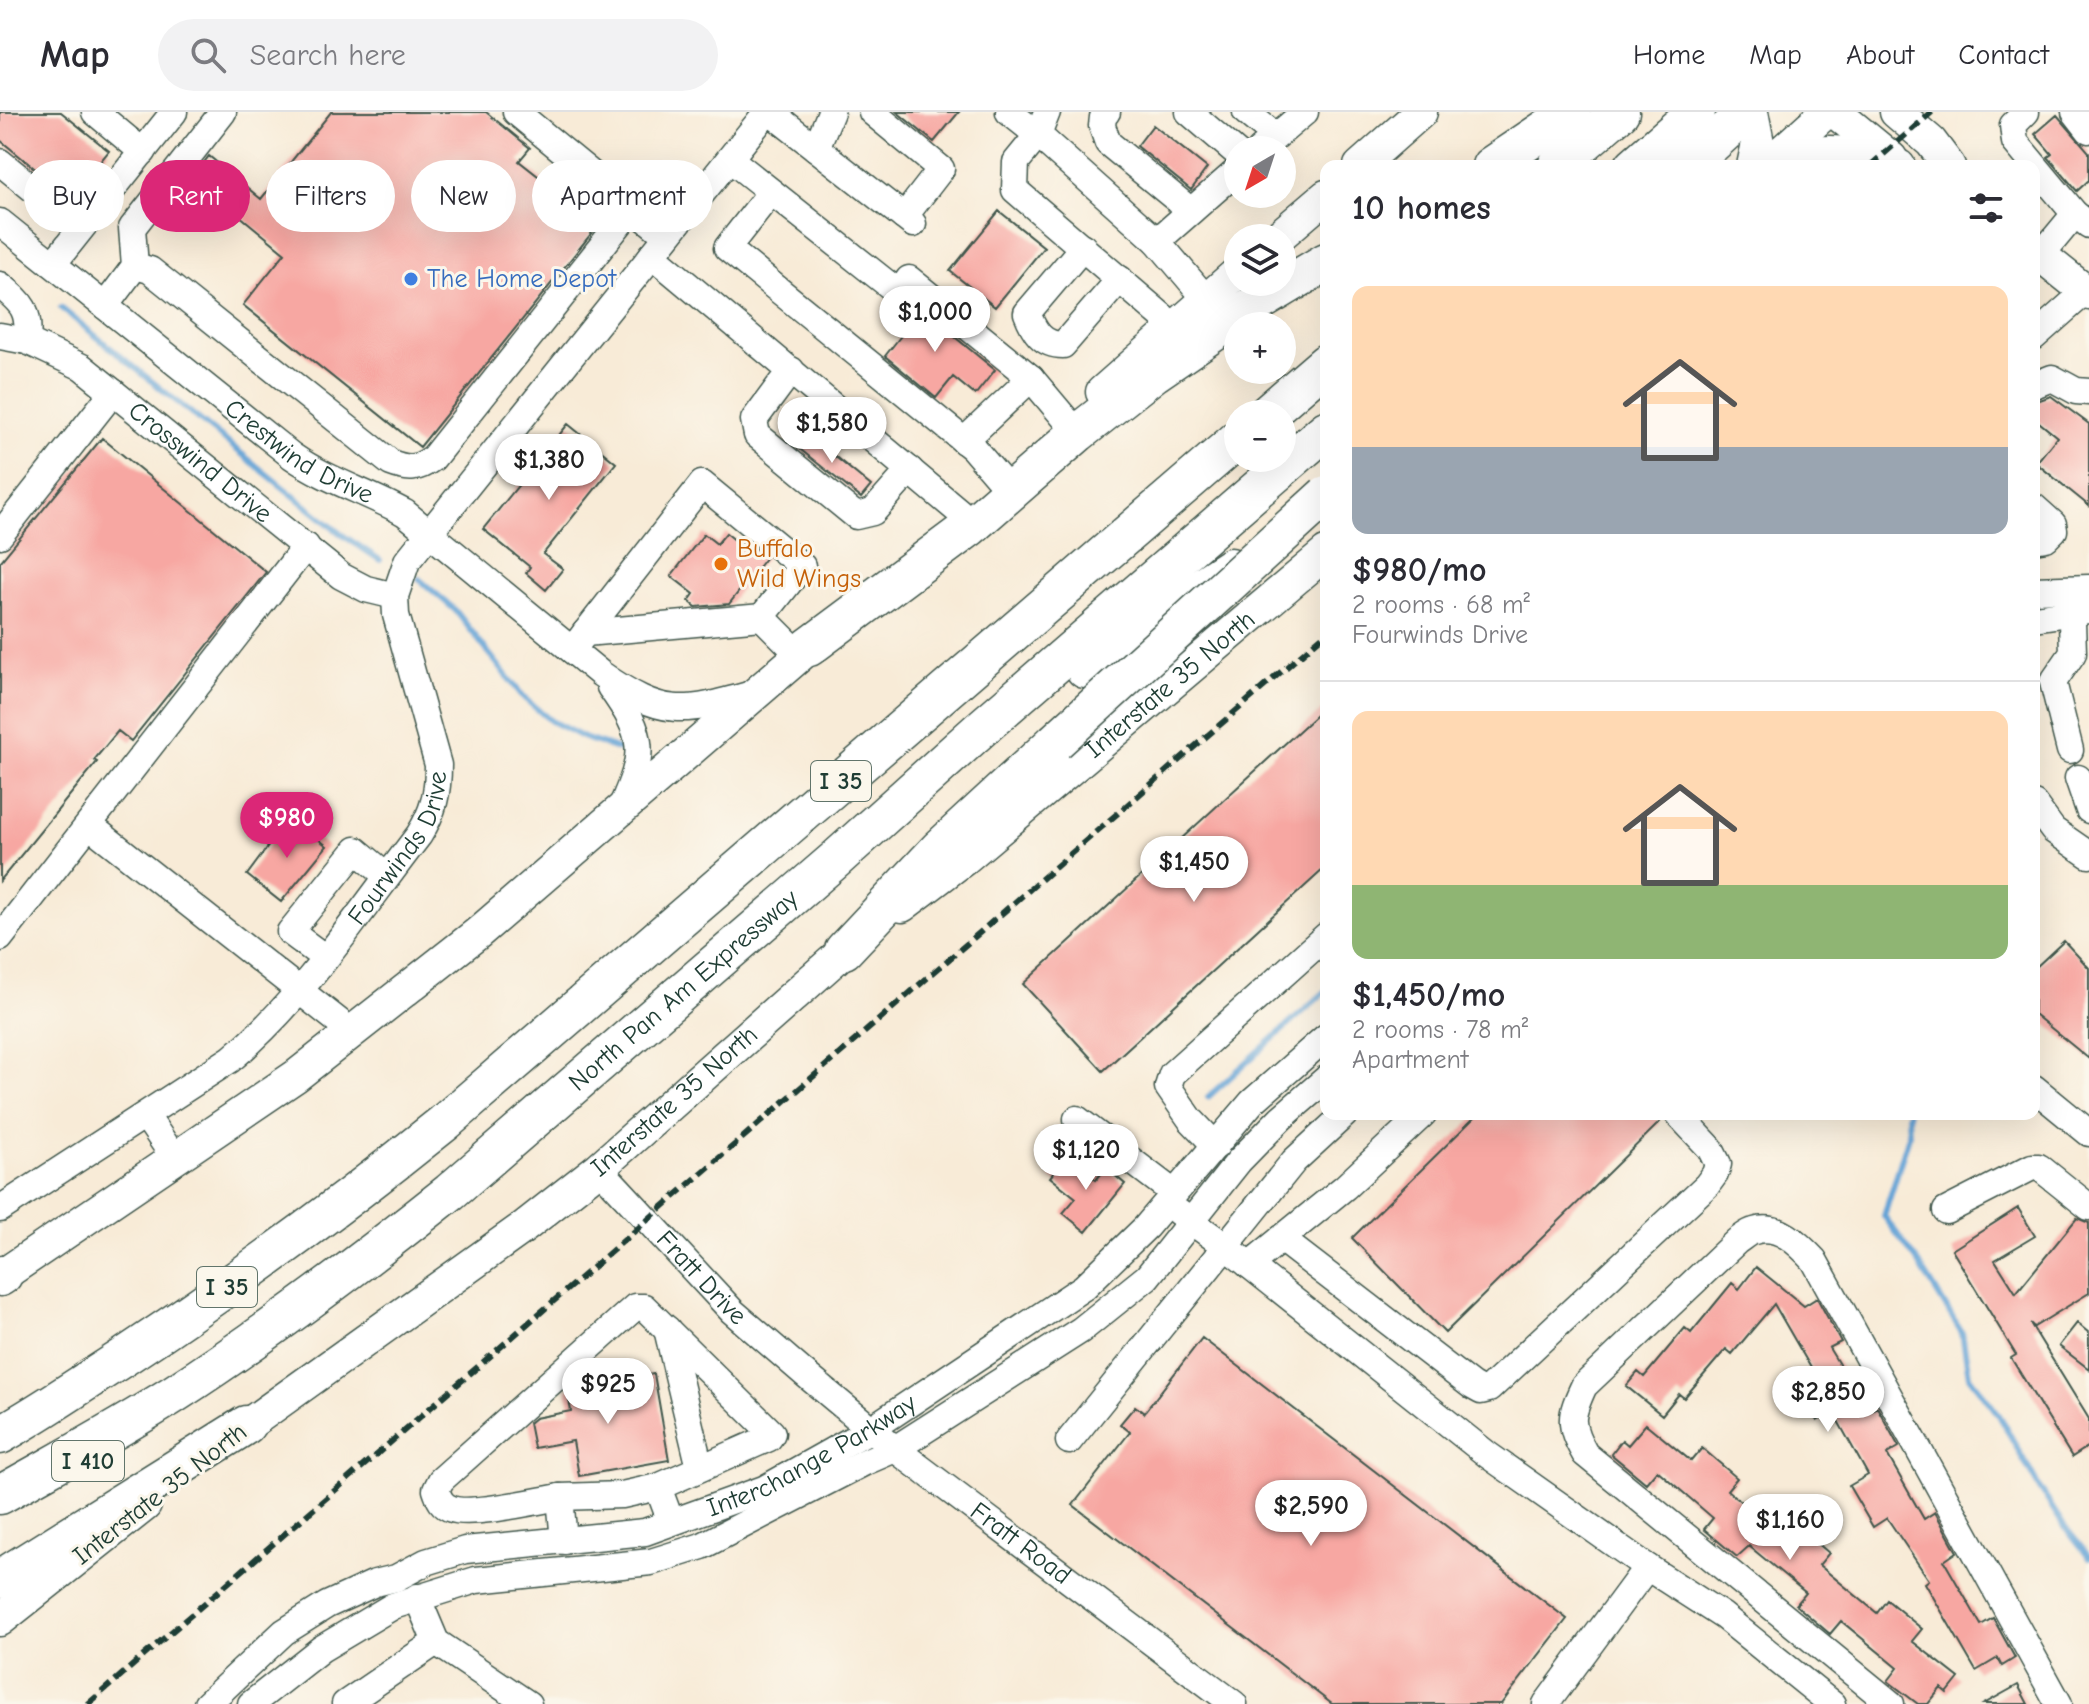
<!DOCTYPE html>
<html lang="en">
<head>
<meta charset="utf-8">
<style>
  body { margin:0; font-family:"Comic Neue",sans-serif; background:#f2f2f3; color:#2b2b33; height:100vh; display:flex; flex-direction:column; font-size:30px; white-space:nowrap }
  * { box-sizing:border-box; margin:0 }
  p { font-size:26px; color:#7c7c81 }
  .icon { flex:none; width:44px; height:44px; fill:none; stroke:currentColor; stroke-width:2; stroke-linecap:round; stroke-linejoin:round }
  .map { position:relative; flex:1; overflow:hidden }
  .sheet { position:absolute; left:1320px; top:48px; width:720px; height:960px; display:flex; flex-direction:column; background:#fff; border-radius:16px; box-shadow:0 8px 32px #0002 }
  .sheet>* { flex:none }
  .banner { position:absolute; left:24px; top:48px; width:760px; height:72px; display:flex; gap:16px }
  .needle { width:52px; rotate:219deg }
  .buttons { position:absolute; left:1224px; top:24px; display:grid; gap:16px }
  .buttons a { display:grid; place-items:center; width:72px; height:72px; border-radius:50%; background:#fff; box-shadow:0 8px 32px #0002; font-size:40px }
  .price { position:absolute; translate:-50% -68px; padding:0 18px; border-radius:28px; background:#fff; color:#222; font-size:26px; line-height:52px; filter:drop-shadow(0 2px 4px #0008) }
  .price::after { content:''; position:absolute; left:50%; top:48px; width:24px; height:18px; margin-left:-12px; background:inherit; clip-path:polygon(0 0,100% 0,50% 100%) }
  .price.selected { background:#db2777; color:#fff }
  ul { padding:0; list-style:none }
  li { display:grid; align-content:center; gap:16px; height:424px; padding:0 32px }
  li+li { border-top:2px solid #e1e1e2 }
  li span { display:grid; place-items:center; height:248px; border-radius:16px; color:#555 }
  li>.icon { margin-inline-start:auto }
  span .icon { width:144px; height:144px; fill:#fffc; stroke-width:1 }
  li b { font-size:34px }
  h2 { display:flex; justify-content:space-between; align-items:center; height:96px; padding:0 32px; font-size:34px }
  .pill { padding:0 28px; border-radius:36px; background:#fff; box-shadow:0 8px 32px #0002; font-size:28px; line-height:72px }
  .pill.selected { background:#db2777; color:#fff }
  header { display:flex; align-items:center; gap:48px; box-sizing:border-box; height:112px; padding:0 40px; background:#fff; border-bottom:2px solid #e1e1e2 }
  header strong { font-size:38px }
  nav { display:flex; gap:44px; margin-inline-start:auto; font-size:28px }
  .search { width:560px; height:72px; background:#f2f2f3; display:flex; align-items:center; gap:20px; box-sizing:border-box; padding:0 28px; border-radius:44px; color:#7c7c81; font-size:30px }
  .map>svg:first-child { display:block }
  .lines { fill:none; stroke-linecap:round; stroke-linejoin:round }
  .stream { stroke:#63a3d6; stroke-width:6 }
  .building { fill:#f7a7a2 }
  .minor-casing { stroke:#40574c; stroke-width:29 }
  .major-casing { stroke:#40574c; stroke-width:35 }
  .highway-casing { stroke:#40574c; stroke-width:41 }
  .minor { stroke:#fff; stroke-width:26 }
  .major { stroke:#fff; stroke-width:32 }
  .highway { stroke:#fff; stroke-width:38 }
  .rail { stroke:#1f3d34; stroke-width:6; stroke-dasharray:12 6; stroke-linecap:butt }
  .highway-bridge-casing { stroke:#40574c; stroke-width:41; stroke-linecap:butt }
  .highway-bridge { stroke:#fff; stroke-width:38 }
  .shop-dot { fill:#3f7fe0; stroke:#fbf7ec; stroke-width:3 }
  .food-dot { fill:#e8710a; stroke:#fbf7ec; stroke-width:3 }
  .labels { text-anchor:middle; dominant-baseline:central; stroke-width:6; stroke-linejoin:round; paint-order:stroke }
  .shield { fill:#fbf7ec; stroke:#61756b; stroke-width:2 }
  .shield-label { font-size:24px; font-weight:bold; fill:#1f3d34 }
  .shop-label { font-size:26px; fill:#366cbe; stroke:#fbf7ec; text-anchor:start }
  .street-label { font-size:26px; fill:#1f3d34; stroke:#fbf7ec }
  .food-label { font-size:26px; fill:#c56008; stroke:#fbf7ec; text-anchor:start }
</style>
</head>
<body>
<header>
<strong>Map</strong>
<div class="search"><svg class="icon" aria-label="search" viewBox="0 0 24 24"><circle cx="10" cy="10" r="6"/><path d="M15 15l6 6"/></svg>Search here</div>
<nav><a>Home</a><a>Map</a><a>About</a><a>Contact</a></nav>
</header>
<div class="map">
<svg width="2089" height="1592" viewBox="0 0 2089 1592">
  <rect width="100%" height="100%" fill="#fbf7ec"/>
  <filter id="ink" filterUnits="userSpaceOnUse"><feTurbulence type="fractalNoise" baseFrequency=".0125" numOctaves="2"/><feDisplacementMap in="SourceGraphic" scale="16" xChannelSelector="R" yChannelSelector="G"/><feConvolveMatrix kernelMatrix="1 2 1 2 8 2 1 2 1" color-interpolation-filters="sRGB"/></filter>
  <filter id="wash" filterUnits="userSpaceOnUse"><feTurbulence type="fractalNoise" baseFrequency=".006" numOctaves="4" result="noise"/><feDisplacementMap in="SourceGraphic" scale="32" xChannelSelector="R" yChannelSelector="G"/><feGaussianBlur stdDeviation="1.8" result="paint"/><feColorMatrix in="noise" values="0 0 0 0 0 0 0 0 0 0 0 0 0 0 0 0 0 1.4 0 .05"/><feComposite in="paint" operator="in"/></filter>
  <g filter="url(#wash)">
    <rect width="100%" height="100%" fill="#f8ebd7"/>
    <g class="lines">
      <path class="stream" d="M 61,196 L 341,422 L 380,448
        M 419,467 L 455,498 L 524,586 L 551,609 L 584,626 L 623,639
        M 1208,985 L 1326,879
        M 1908,1002 L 1909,1023 L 1884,1104 L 1920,1153 L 1962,1221 L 1969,1264 L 1999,1303 L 2037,1372 L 2064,1414 L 2089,1445"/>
    </g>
    <g id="blocks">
      <path class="building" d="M 0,0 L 61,0 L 109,39 L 76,79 L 67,71 L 61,78 L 0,28 Z
        M 331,0 L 486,0 L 530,36 L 519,49 L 599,112 L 420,335 L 243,193 L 285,141 L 193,65 L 209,44 L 261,87 Z
        M 897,0 L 959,0 L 934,30 Z
        M 2057,3 L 2089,40 L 2089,68 L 2077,79 L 2048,45 L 2052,42 L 2035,22 Z
        M 1153,13 L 1207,56 L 1191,78 L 1137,34 Z
        M 999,99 L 1044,135 L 995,195 L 950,159 Z
        M 912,190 L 995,258 L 975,283 L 953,265 L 936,286 L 885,244 L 904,220 L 890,208 L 899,197 Z
        M 2051,284 L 2089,312 L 2089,394 L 2036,351 L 2057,325 L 2034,306 L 2034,290 Z
        M 568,312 L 616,351 L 543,442 L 563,457 L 546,478 L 526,461 L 530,455 L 483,417 Z
        M 799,322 L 807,328 L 810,324 L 871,374 L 861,386 L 791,330 Z
        M 102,326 L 266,460 L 131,629 L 118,619 L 94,648 L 97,650 L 0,769 L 0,450 Z
        M 726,421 L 741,433 L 745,428 L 766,445 L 729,492 L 696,495 L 689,489 L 694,482 L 671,464 L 704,422 L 717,432 Z
        M 1326,594 L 1326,755 L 1103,959 L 1023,872 Z
        M 290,705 L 327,734 L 281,790 L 247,763 Z
        M 2064,829 L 2089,856 L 2089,947 L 2034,902 L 2034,857 Z
        M 1478,1002 L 1653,1002 L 1660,1010 L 1445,1221 L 1352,1126 Z
        M 1067,1044 L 1096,1068 L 1106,1056 L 1125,1072 L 1086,1120 L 1063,1101 L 1076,1086 L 1050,1065 Z
        M 2018,1096 L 2035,1124 L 1995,1148 L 2016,1181 L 2077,1106 L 2089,1111 L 2089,1181 L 2034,1215 L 2030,1211 L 2089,1307 L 2089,1334 L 2072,1345 L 2011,1246 L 2016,1243 L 1952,1138 Z
        M 1756,1155 L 1804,1194 L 1817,1186 L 1841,1230 L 1829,1236 L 1868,1300 L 1877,1295 L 1899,1335 L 1887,1342 L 1924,1407 L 1935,1400 L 1957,1440 L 1944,1449 L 1981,1513 L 1993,1506 L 2015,1546 L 2002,1554 L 1998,1546 L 1976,1559 L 1925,1471 L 1929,1468 L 1887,1406 L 1873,1415 L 1849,1374 L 1868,1363 L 1833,1300 L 1817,1309 L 1792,1268 L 1811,1256 L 1774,1192 L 1732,1242 L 1726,1237 L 1684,1286 L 1679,1282 L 1662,1303 L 1626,1274 L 1638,1260 L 1644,1265 L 1685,1216 L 1691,1221 L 1732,1171 L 1739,1177 Z
        M 2077,1211 L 2089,1221 L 2089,1257 L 2059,1234 Z
        M 1202,1226 L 1567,1507 L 1501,1592 L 1332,1592 L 1073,1393 L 1130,1320 L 1120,1312 L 1135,1294 L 1144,1301 Z
        M 654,1262 L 669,1348 L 579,1364 L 573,1329 L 534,1336 L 529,1311 L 535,1306 L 571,1299 L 567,1277 Z
        M 1646,1312 L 1691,1349 L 1702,1336 L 1737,1366 L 1727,1378 L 1784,1426 L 1795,1412 L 1829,1441 L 1819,1453 L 1877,1501 L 1887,1488 L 1922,1517 L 1912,1529 L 1959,1566 L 1947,1581 L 1941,1576 L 1928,1592 L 1918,1592 L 1888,1569 L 1898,1556 L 1841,1509 L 1830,1522 L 1796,1493 L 1806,1481 L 1749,1434 L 1737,1445 L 1704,1417 L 1713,1406 L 1657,1358 L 1646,1371 L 1611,1342 L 1622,1328 L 1628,1333 Z
        M 2018,1573 L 2028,1592 L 1984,1592 Z"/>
    </g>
  </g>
  <g filter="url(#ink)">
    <use href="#blocks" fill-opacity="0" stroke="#40574c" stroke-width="2"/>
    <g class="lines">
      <defs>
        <g id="minor">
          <path d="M 95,0 L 143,40"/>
          <path d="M 516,0 L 667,124"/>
          <path d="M 770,0 L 913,112"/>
          <path d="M 872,0 L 941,57 L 904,105"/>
          <path d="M 1009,0 L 1038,23 L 1016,50 L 1015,78 L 1176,216"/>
          <path d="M 1047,0 L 1038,23 L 1157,129"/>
          <path d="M 1107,0 L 1103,5 L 1102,14 L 1108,31 L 1191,99"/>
          <path d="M 1189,0 L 1238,42"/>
          <path d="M 1246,0 L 1275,24"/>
          <path d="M 2026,0 L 2013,13 L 2015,30 L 2075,102 L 2089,113"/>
          <path d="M 2075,0 L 2089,18"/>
          <path d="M 816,36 L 831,0"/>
          <path d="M 1260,38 L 1305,0"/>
          <path d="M 730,47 L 899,181 L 909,167 L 1031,266 L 1068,310"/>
          <path d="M 0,50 L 81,116"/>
          <path d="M 771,80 L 727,136 L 973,336 L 1002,370"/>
          <path id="s1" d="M 0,110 L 292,344 C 328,369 367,380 405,401 L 601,562 C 665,607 683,601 756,581"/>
          <path d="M 1083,135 L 1027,201 C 1034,219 1042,233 1063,233 L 1120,167"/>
          <path d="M 652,143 L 962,402"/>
          <path d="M 2041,143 L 2075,102"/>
          <path d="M 53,152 L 174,0"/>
          <path d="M 135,154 L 150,158 L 391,351 C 409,358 418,357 433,346 L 633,95"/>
          <path d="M 0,173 C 23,192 30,198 27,229"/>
          <path d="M 1207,188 L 1157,129 L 1238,58"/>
          <path d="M 105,194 L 135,154 L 132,116 L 223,0"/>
          <path id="s2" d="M 0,224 L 27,229 L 82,255 L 341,464 L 366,477 L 395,484"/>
          <path d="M 2034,225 L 2086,179"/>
          <path d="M 791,258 L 754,308 L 757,323 L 856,404 L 873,400 L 910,358"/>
          <path d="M 2034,273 L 2052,266 L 2076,279 L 2089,280"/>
          <path d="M 964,329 L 1031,266"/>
          <path d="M 2034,395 L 2053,412 L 2054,418 L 2046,426 L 2034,428"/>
          <path d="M 0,423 L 113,280"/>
          <path d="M 2034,478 L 2089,476"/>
          <path d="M 2034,506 L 2089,498"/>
          <path d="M 585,521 L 762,505"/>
          <path d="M 572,538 L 702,372 L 802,454 L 762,505 L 800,543"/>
          <path d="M 610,575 C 646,625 646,640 621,696"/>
          <path d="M 2070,638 L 2053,570 L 2073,541 L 2071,479"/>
          <path d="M 2078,666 L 2089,698"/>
          <path d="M 2034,692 L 2053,718 L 2089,743"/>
          <path d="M 89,713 L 352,920"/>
          <path d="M 0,826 L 306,434"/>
          <path d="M 325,846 L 290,820 L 356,738 L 387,764"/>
          <path d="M 2034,976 L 2089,1021"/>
          <path d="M 146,1004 L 175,1047"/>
          <path d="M 1077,1007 L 1174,1081"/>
          <path d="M 1216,1034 L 1191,1008 L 1168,975 L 1172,962 L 1326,824"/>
          <path id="s3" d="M 599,1056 L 732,1199 L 805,1262 L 895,1337 L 1234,1592"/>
          <path id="s4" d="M 0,1097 L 231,947 C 305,885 360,799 419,723 C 434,699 438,681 438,653 L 396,503 L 395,484 L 407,449 L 767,0"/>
          <path d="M 1946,1099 L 2032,1055 L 2039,1055 L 2089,1095"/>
          <path d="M 1178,1100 L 1224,1133 L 1488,1343 L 1647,1455 L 1723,1504 L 1832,1592"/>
          <path d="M 1281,1127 L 1472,1274 L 1481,1279 L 1489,1277 L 1707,1073 L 1715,1062 L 1718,1052 L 1710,1036 L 1678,1002"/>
          <path d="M 1249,1153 L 1345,1075 L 1423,1002"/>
          <path d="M 667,1217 L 700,1356"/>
          <path d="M 1069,1329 L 1294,1049 L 1345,1002"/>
          <path d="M 560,1385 L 622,1383 L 658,1375"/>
          <path d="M 564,1429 L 560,1385 C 536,1389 471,1404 452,1397 C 442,1394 439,1387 436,1378 L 441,1368 L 635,1195 L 644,1195 L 772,1321 L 769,1326 L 658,1375 L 671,1410"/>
          <path d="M 417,1485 L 436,1530 L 528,1592"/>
          <path id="s5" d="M 207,1592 L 284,1520 L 327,1493 L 375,1471 L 396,1466 L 426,1450 L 465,1438 L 645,1420 L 764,1377 L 871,1317 L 1084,1175 L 1146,1115 L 1252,990 L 1326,925"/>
          <path d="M 251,1592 L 321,1537 L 393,1494 L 476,1468 L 651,1450 L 702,1434 L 865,1350 L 895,1337 L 1081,1218 L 1147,1165 L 1239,1049 L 1281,1006 L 1326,967"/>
          <path d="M 345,1592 L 436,1530"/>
          <path d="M 1546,1592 L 1647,1455"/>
          <path d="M 1891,1592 L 1585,1342 C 1568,1312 1570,1304 1584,1274 L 1737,1129 C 1742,1126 1748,1120 1754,1119 C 1779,1111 1799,1132 1814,1148 L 2059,1592"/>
        </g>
        <g id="major">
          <path d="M 1752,0 L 1758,31 L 1753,54"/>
          <path d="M 1835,0 L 1891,46"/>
          <path d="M 1896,0 L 1931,30 L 1949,54"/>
          <path d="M 1775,46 L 1826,0"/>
          <path d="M 1771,49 C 1826,35 1845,38 1899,54"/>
          <path d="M 1360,54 L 1421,0"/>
          <path d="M 1277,126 L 1326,84"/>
          <path d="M 2034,138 L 2089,182"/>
          <path d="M 1102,280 L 1238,160"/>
          <path id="s6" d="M 902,794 L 964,747 L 1326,441"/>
          <path d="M 0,1165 L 296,964 L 478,821 L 826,521"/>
          <path id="s7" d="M 228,1327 L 524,1115 L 599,1056 L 861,824"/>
          <path d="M 0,1508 L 145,1393"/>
        </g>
        <g id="highway">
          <path d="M 1491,54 L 1571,0"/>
          <path d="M 1557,54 L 1620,0"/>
          <path d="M 1634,54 L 1696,0"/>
          <path d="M 1688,54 L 1747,0"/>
          <path d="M 1267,302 L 1326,251"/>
          <path d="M 809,535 L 970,415 L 1078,321 L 1154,261 L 1246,198 L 1326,150"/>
          <path d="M 1085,557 L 1139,516 L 1231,455"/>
          <path d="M 844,838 L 939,737 L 1055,630"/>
          <path d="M 0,1165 L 3,1163"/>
          <path d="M 0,1323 C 43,1299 83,1271 124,1245 C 235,1172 341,1094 444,1011 L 1238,327"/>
          <path id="s8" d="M 0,1383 C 58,1350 118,1318 174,1282 C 270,1220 361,1151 450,1080 L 835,748 L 984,614 L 1326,318"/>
          <path d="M 0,1467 L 246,1313"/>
        </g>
      </defs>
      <use href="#minor" class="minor-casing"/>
      <use href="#major" class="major-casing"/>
      <use href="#highway" class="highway-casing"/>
      <use href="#minor" class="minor"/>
      <use href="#major" class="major"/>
      <use href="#highway" class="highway"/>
      <path class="rail" d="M 1870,54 L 1932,0
        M 88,1592 L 1326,521"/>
      <defs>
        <path id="highway-bridge" d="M 1055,630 L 1326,383"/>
      </defs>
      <use href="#highway-bridge" class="highway-bridge-casing"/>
      <use href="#highway-bridge" class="highway-bridge"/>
    </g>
  </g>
  <circle class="shop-dot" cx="411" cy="167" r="8"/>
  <circle class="food-dot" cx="721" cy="452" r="8"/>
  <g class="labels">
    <g class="shield">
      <rect x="811" y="649" width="60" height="40" rx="6"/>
      <rect x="197" y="1155" width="60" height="40" rx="6"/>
      <rect x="52" y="1329" width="72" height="40" rx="6"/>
    </g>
    <g class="shield-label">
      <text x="841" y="669">I 35</text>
      <text x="227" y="1175">I 35</text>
      <text x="88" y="1349">I 410</text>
    </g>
    <g class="shop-label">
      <text x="427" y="167">The Home Depot</text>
    </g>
    <g class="street-label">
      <text stroke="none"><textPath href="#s1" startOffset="378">Crestwind Drive</textPath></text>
      <text stroke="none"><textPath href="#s2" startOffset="240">Crosswind Drive</textPath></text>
      <text stroke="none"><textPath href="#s6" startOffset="348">Interstate 35 North</textPath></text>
      <text stroke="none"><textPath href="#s4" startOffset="548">Fourwinds Drive</textPath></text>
      <text stroke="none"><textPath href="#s8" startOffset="852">North Pan Am Expressway</textPath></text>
      <text stroke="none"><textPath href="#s7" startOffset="560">Interstate 35 North</textPath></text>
      <text stroke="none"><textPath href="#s3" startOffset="150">Fratt Drive</textPath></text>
      <text stroke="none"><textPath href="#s5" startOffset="670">Interchange Parkway</textPath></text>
      <text transform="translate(160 1382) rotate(-38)">Interstate 35 North</text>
      <text stroke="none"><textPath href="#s3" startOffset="566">Fratt Road</textPath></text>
    </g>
    <g class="food-label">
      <text x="737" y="437">Buffalo<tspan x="737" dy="30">Wild Wings</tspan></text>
    </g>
  </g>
</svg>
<div class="buttons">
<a><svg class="needle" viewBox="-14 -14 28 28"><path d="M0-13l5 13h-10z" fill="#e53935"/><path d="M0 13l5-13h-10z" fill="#7c7c81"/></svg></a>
<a><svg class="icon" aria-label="layers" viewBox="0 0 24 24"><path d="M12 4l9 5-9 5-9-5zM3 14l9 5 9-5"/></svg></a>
<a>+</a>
<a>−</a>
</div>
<b class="price" style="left:935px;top:242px">$1,000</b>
<b class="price" style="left:832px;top:353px">$1,580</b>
<b class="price" style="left:549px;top:390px">$1,380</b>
<b class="price selected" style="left:287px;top:748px">$980</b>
<b class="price" style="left:1194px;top:792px">$1,450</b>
<b class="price" style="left:1086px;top:1080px">$1,120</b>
<b class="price" style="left:608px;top:1314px">$925</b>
<b class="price" style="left:1828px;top:1322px">$2,850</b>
<b class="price" style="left:1311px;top:1436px">$2,590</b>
<b class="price" style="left:1790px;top:1450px">$1,160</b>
<div class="banner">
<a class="pill">Buy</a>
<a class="pill selected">Rent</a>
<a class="pill">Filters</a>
<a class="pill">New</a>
<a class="pill">Apartment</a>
</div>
<section class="sheet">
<h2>10 homes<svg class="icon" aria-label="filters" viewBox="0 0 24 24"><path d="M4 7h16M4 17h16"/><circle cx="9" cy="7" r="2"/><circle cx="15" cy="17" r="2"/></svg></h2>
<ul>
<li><span style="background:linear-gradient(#ffd9b3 65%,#9aa5b1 0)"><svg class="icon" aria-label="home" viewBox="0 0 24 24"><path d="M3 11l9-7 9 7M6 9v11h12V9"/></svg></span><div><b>$980/mo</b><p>2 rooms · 68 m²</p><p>Fourwinds Drive</p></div></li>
<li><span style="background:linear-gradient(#ffd9b3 70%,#8fb573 0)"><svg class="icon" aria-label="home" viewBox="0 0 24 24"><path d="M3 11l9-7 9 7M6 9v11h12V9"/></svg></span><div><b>$1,450/mo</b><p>2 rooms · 78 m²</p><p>Apartment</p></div></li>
</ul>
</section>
</div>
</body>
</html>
